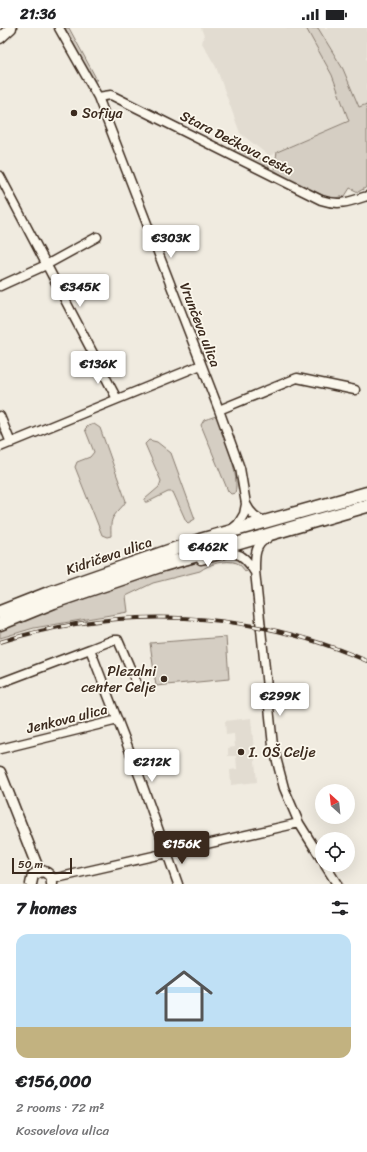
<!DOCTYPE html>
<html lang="en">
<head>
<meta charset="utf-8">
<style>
  body { margin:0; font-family:Sriracha,sans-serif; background:#f6f6f6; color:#202124; height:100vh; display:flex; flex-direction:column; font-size:15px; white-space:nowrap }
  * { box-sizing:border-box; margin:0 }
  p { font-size:13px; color:#757577 }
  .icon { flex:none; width:22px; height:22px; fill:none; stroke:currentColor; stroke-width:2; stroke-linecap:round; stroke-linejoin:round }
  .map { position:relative; height:856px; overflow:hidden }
  .side { display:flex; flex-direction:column; background:#fff; flex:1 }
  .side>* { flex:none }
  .needle { width:26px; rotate:333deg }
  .buttons { position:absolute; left:315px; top:756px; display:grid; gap:8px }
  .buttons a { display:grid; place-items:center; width:40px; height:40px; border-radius:50%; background:#fff; box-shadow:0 4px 16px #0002; font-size:20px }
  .scale { position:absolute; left:12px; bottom:10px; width:60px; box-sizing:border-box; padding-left:4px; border:2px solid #3b2a1e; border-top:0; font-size:11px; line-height:14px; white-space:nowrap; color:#3b2a1e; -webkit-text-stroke:3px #fbf7ec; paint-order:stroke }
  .price { position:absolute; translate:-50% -34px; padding:0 9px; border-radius:4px; background:#fff; color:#222; font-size:13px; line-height:26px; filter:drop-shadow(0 1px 2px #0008) }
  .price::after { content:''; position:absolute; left:50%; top:24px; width:12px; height:9px; margin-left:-6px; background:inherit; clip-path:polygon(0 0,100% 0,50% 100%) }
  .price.active { background:#3b2a1e; color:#fff }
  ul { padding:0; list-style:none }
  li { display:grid; align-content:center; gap:8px; height:212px; padding:0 16px }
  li+li { border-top:1px solid #e0e0e0 }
  li span { display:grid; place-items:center; height:124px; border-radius:12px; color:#555 }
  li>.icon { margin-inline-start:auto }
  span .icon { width:72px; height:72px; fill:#fffc; stroke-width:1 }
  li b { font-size:17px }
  h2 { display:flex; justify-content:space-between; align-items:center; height:48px; padding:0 16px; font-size:17px }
  .status { display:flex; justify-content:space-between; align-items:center; height:28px; padding:0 20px; background:#fff; direction:ltr }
  .status svg { height:11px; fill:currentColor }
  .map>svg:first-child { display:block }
  .built { fill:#e2dcd1 }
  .grass { fill:#d5cec3; stroke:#887c70 }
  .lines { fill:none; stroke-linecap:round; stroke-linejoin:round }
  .minor-casing { stroke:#3b2a1e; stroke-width:11 }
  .tertiary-casing { stroke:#3b2a1e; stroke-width:13 }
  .primary-casing { stroke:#3b2a1e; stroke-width:15 }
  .minor { stroke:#fbf7ec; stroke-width:8 }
  .tertiary { stroke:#fbf7ec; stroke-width:10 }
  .primary { stroke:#fbf7ec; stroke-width:12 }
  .rail-casing { stroke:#3b2a1e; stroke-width:4 }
  .rail { stroke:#fbf7ec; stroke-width:2.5; stroke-dasharray:8; stroke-linecap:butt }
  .poi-dot { fill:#3b2a1e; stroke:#fbf7ec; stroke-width:1.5 }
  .labels { text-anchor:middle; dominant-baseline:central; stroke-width:3.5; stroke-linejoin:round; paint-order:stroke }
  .poi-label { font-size:14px; fill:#3b2a1e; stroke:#fbf7ec; text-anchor:start }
  .street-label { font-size:14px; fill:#3b2a1e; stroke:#fbf7ec }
</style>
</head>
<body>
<div class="status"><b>21:36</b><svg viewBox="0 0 49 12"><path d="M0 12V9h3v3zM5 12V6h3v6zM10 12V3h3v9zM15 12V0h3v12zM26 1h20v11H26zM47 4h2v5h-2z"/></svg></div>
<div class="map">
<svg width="367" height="856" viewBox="0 0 367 856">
  <rect width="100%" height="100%" fill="#f0ebe0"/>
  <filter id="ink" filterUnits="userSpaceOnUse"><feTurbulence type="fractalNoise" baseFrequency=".025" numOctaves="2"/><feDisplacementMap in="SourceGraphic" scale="8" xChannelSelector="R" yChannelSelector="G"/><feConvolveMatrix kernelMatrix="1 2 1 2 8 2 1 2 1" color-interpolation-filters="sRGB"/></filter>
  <g filter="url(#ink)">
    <path class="built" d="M 201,0 L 367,0 L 367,29 L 366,30 L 367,32 L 367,76 L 359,79 L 349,93 L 269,128 L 240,105 L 216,39 L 202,15 L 204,8 Z
      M 251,690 L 257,754 L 231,757 L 230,742 L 237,741 L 236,728 L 228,728 L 228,720 L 235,719 L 234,706 L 226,707 L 225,693 Z"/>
    <path class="grass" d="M 65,0 L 69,0 L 97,52 L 93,52 Z
      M 306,0 L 318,0 L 343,41 L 359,79 L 367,76 L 367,159 L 358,164 L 350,160 L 345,168 L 332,171 L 295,155 L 274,142 L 277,124 L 349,93 L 332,47 Z
      M 235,121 L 241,122 L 267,134 L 269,136 L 269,140 L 267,141 L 237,126 L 234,124 Z
      M 216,388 L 219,392 C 225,409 240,449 235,465 L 231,466 L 228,463 L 201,397 L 204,392 Z
      M 94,396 L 100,400 L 126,473 C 123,479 117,483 114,488 C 110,493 111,501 111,508 L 107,509 L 102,507 L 75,439 L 77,434 L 90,429 L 94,424 L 85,401 L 88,398 Z
      M 149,412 L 157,414 L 171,425 L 195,491 L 188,495 L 186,493 L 173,464 L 168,464 L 148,474 L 145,474 L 145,471 L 159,459 L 161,453 L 145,416 Z
      M 225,527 L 241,530 L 249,540 L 246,544 C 243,541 241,537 237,535 C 226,531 209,536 200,543 L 153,555 L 126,568 L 128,584 L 34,600 L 0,610 L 0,601 L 123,555 Z
      M 226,609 L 229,651 L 156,658 L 150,615 Z"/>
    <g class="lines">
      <defs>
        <path id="minor" d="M 59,0 L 98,69 L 219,382 L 240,440 L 246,476 L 244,486 L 238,496 L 232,501
          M 98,69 L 111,67 L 321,172 C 339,178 349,174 367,168
          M 0,148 L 117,371
          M 0,258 L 46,237 L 97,209
          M 219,382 L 297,350 L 355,362
          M 0,388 L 11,415
          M 0,419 L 201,337
          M 246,476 C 251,486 256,490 267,494
          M 268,510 C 254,516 255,530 255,543 L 273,718 L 284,760 L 299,795 L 322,832
          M 201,532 C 226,526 239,516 254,543
          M 0,655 L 90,621
          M 137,656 L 118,612 L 113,612 L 90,621 L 140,750 L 178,856
          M 0,721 L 118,692
          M 325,837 L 337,856
          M 52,851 L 299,795"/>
        <path id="tertiary" d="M 0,10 L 11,0
          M 0,744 L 39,843
          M 31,856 L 33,847 L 42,843 C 49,845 52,849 52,856"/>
        <path id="primary" d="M 0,584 L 51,564 L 200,512 L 367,465
          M 0,596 L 54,574 L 163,537 L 367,478"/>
      </defs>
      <use href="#minor" class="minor-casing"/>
      <use href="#tertiary" class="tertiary-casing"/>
      <use href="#primary" class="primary-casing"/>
      <use href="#minor" class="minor"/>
      <use href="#tertiary" class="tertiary"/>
      <use href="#primary" class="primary"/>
      <defs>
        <path id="rail" d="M 0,614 C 120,576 252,582 367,633"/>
      </defs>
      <use href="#rail" class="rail-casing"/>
      <use href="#rail" class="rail"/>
    </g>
  </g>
  <g class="poi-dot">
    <circle cx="74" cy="85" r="4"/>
    <circle cx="164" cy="651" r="4"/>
    <circle cx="241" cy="724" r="4"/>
  </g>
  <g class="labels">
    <g class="poi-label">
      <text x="82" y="85">Sofiya</text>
      <text x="156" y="643" text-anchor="end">Plezalni<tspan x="156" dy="16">center Celje</tspan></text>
      <text x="249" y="724">I. OŠ Celje</text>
    </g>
    <g class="street-label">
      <text transform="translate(237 115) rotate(27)">Stara Dečkova cesta</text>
      <text transform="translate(200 297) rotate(69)">Vrunčeva ulica</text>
      <text transform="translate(109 528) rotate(-19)">Kidričeva ulica</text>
      <text transform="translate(67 691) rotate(-14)">Jenkova ulica</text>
    </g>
  </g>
</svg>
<div class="buttons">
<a><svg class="needle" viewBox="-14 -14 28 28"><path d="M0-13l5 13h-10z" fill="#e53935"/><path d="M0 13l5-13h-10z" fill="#757577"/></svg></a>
<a><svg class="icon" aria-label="locate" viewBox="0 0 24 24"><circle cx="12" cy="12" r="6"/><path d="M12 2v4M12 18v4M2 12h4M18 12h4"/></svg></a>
</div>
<div class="scale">50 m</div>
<b class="price" style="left:171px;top:231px">€303K</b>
<b class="price" style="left:80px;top:280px">€345K</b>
<b class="price" style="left:98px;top:357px">€136K</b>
<b class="price" style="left:208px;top:540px">€462K</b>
<b class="price" style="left:280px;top:689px">€299K</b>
<b class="price" style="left:152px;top:755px">€212K</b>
<b class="price active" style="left:182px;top:837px">€156K</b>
</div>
<section class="side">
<h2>7 homes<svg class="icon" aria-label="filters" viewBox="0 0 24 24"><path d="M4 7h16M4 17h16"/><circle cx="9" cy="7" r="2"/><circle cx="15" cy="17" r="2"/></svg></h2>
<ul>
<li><span style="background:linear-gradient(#bfe0f5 75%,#c2b280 0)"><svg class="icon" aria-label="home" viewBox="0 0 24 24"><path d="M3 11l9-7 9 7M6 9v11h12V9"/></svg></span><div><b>€156,000</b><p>2 rooms · 72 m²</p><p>Kosovelova ulica</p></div></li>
</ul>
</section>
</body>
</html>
